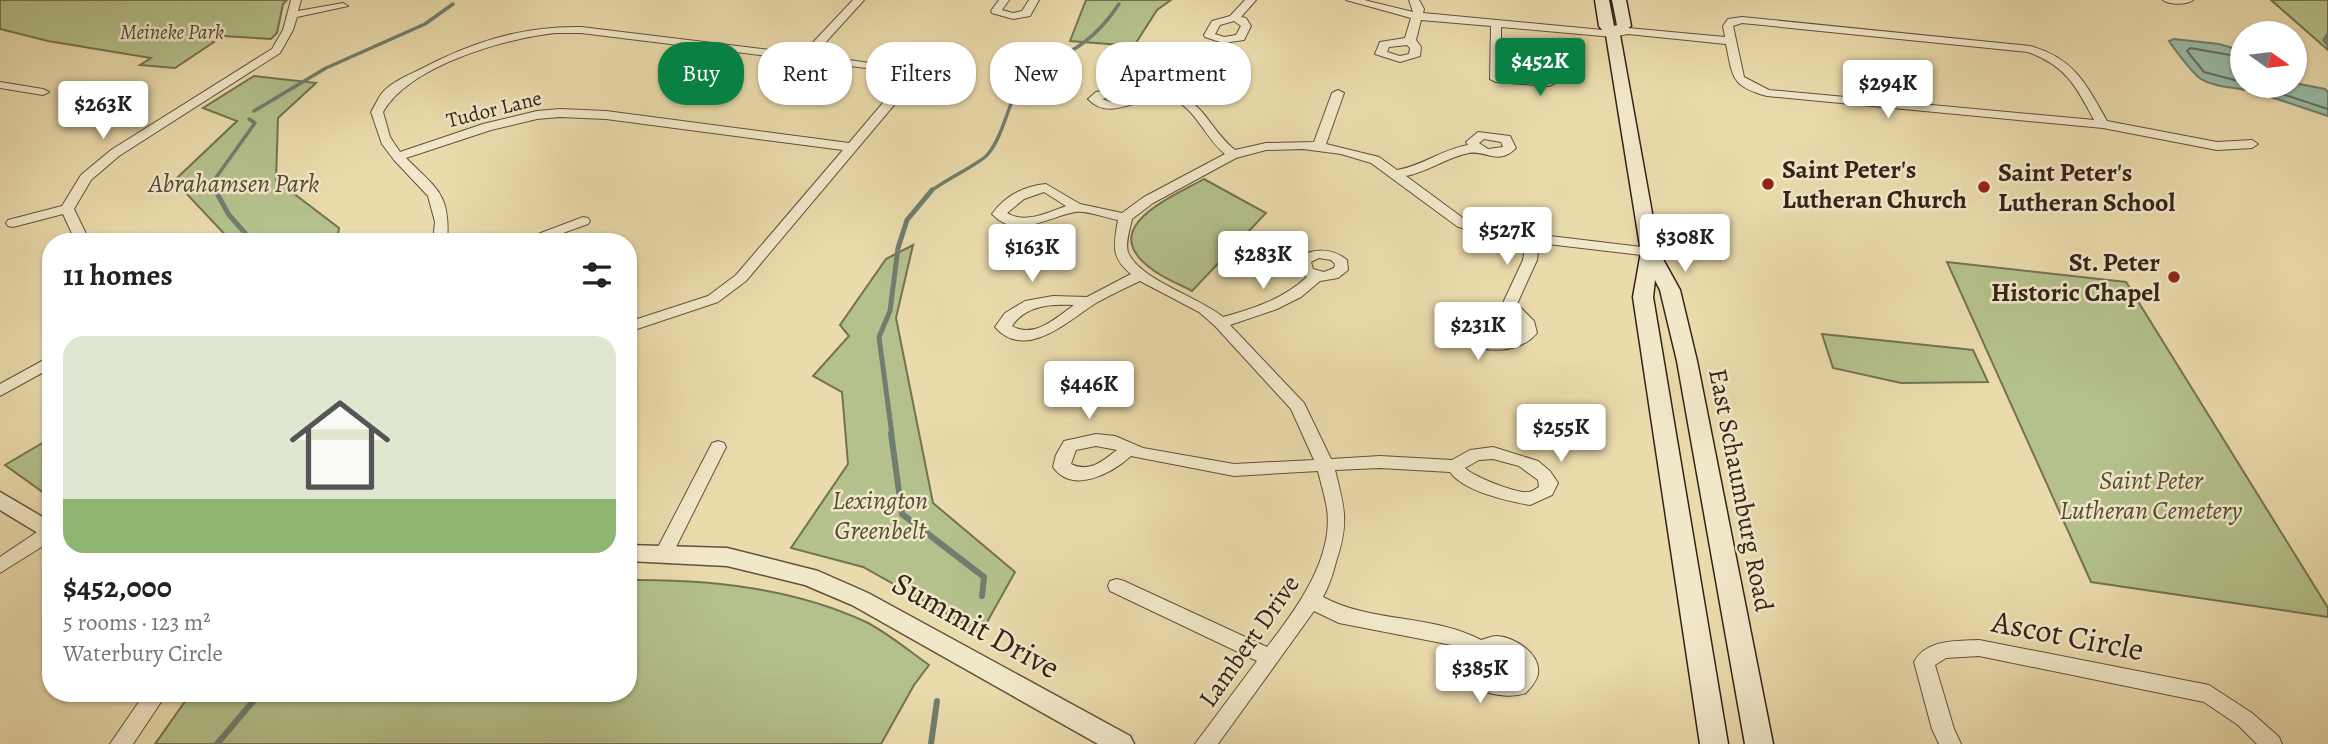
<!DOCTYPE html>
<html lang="en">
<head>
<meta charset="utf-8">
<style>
  body { margin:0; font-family:Alegreya,serif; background:#f6f6f6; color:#222; height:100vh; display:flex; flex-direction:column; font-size:26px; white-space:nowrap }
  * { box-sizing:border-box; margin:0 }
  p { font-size:23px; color:#767676 }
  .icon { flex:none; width:38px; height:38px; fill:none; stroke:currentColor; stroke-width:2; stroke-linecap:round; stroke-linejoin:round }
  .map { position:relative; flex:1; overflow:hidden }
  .drawer { position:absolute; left:42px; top:233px; width:595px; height:469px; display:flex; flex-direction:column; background:#fff; border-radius:28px; box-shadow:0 2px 5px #0004 }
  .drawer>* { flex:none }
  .guide { position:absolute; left:658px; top:42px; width:665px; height:63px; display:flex; gap:14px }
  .needle { width:46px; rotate:104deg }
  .buttons { position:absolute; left:2230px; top:21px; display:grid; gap:14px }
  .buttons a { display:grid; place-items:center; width:77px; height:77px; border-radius:50%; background:#fff; box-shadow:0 2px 5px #0004; font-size:35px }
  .price { position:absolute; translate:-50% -60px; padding:0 16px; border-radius:7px; background:#fff; color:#222; font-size:23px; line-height:46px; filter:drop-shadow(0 2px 4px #0008) }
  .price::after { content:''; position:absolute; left:50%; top:42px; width:21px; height:16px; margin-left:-10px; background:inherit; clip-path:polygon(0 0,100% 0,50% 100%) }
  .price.selected { background:#0b8043; color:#fff }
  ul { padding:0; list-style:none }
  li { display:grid; align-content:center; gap:14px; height:371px; padding:0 21px }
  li+li { border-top:2px solid #e0e0e0 }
  li span { display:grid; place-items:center; height:217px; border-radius:21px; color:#555 }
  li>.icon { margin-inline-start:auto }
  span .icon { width:126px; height:126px; fill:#fffc; stroke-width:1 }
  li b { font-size:30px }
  h2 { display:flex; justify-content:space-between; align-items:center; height:84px; padding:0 21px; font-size:30px }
  .chip { padding:0 24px; border-radius:28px; background:#fff; box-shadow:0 2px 5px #0004; font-size:24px; line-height:63px }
  .chip.selected { background:#0b8043; color:#fff }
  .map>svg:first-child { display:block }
  .green { fill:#b4c18c; stroke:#747252; stroke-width:2 }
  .water { fill:#98bba9; stroke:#707e6f; stroke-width:2 }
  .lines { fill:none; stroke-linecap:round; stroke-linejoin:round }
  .shore { stroke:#666e60; stroke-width:2 }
  .stream-far2 { stroke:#707e6f; stroke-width:3.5 }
  .stream-far1 { stroke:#707e6f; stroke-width:5 }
  .stream { stroke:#707e6f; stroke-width:6 }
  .minor-casing { stroke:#62503d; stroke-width:2 }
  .tertiary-casing { stroke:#62503d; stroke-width:3 }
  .secondary-casing { stroke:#352218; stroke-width:3 }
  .minor { fill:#f1e8c9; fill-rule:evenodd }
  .tertiary { fill:#f1e8c9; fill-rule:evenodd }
  .secondary { fill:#f1e8c9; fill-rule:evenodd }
  .poi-dot { fill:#8f2418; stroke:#f1e8c9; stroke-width:2.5 }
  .labels { text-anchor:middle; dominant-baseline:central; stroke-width:5; stroke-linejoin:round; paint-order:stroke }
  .far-park-label { font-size:21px; font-style:italic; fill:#554a35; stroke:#f1e8c9 }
  .far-street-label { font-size:21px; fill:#352218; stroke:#f1e8c9 }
  .poi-label { font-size:26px; font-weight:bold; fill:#352218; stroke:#f1e8c9; text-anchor:start }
  .park-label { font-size:26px; font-style:italic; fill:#554a35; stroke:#f1e8c9 }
  .street-label { font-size:26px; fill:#352218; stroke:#f1e8c9 }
  .near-street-label { font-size:32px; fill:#352218; stroke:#f1e8c9 }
</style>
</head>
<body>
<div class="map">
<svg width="2328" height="744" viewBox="0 0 2328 744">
  <rect width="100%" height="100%" fill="#eadbac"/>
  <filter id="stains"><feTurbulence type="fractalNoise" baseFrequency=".00286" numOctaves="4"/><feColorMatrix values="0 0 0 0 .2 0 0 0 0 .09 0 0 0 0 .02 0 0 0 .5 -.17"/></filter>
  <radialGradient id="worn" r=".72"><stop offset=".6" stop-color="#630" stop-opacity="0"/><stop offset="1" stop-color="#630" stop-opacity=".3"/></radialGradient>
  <path class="green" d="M 0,0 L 287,0 L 283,4 L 277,33 L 271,39 L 223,36 L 175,68 L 140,65 L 151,58 L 48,41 L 0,29 Z
    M 1086,0 L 1171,0 L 1157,10 L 1134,46 L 1070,41 Z
    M 2271,0 L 2328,0 L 2328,50 Z
    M 254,76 L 316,83 L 278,118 L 276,180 L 339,228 L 337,241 L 231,241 L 184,191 L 177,178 L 237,121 L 203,108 Z
    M 1204,179 L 1266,213 L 1192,291 C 1179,284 1165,279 1153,270 C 1094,228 1170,198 1204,179 Z
    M 913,245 L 896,318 L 933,503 L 1015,572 L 981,633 L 863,567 L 791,548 L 848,464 L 842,392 L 813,376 L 849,336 L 840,325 L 886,259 Z
    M 1947,262 L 2126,282 L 2328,608 L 2328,617 L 2091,582 Z
    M 1822,334 L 1973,350 L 1988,382 L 1901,383 L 1833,368 Z
    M 51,438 L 51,498 L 5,465 Z
    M 628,580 C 708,579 794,588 866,622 C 888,633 909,651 929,665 L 914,685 L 881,744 L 155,744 L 191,693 L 628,693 Z"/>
  <path class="water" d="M 2174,39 L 2219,44 L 2240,50 L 2242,86 L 2294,86 L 2294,83 L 2325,89 L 2328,92 L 2328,116 C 2303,108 2279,99 2254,92 C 2237,87 2216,88 2201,79 C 2194,75 2175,50 2169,41 Z"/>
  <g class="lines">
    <path class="shore" d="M 2242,57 L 2190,48 L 2187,51 L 2204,72 L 2242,82
      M 2258,86 L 2328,109"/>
    <path class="stream-far2" d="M 2328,34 L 2324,40 L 2328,45
      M 254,111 L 326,68 L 425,24 L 453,4
      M 216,192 L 212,183 L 255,123 L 249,119
      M 930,192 C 944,180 980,164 988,154 C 1008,130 1010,83 1035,66 C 1043,60 1056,59 1065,54 C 1088,43 1105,25 1119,4"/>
    <path class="stream-far1" d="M 215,190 L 229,215 L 253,242
      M 892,435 L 879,337 L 890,311 L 898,248 L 907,220 L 932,190"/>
    <path class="stream" d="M 891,433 L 902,514 L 984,577 L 982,596
      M 217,744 L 260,693
      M 931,744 L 937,701"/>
    <defs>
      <path id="minor" d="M 291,0 L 301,0 L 298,11 L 343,3 L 348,6 L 297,17 L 293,30 L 280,53 L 119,156 L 91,180 L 74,209 L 90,242 L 76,242 L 63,214 L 13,227 L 8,226 L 6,223 L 8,220 L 62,206 L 81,175 L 111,150 L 272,49 L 283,30 Z
        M 853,0 L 864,0 L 814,55 L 890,66 L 904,72 L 909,78 L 910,86 L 746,281 L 718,302 L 628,332 L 628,322 L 708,296 L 736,275 L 843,150 L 606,119 L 560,117 L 537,119 L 491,130 L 406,158 C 437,189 451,194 447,242 L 433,242 L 435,222 L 428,196 L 394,160 L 382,144 L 371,112 C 375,106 378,98 382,93 C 392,82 406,76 419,70 C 471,42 522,26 581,27 L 802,54 ZM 556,33 L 581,33 L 874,69 L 887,72 L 899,80 L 898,85 L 849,143 L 606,111 L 560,109 L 537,111 L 483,124 L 400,152 L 390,137 L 383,112 C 409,66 505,38 556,33 Z
        M 999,0 L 1009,0 L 1002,10 L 1013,13 L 1022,11 L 1029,0 L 1039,0 L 1030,16 L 1013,19 L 992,13 L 991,11 Z
        M 1245,0 L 1256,0 L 1241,17 L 1246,18 L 1251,26 L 1244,40 L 1223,43 L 1205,37 L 1204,35 L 1212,21 L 1230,16 ZM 1234,21 L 1241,26 L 1236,35 L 1224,37 L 1215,34 L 1220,25 Z
        M 1346,0 L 1364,0 L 1413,12 L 1409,0 L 1419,0 L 1424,9 L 1423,13 L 1613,31 L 1628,28 L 1725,37 L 1723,26 L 1728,19 L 1742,17 L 2030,46 C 2074,58 2086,84 2107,121 L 2217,142 L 2252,140 L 2258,144 L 2252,148 L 2217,150 L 2103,128 L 1767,96 C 1731,86 1733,78 1726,44 L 1628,34 L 1613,37 L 1501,27 L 1501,45 L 1552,52 L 1555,83 L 1549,86 L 1496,82 L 1490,79 L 1491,26 L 1421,20 L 1416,40 L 1421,47 L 1420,56 L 1400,62 L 1375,54 L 1380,42 L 1405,38 L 1411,18 ZM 1742,23 L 2028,52 C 2066,66 2076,86 2094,120 L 1769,90 L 1744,77 L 1733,26 ZM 1407,45 L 1410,48 L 1409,54 L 1400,56 L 1387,52 L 1389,47 ZM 1502,52 L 1543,57 L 1543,79 L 1502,76 Z
        M 2163,0 L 2193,0 C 2187,5 2169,5 2163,0 Z
        M 0,82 L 43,89 L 49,92 L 43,95 L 0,88 Z
        M 1124,87 C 1151,88 1183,89 1202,112 C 1213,125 1221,139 1235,150 L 1266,143 L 1314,142 L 1332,93 L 1338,90 L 1344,93 L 1326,144 L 1379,157 L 1397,170 C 1422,166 1443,149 1468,145 L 1466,142 L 1478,132 L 1510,136 L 1516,148 C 1498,166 1486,150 1469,153 C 1447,157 1428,172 1406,176 L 1467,221 L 1533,234 L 1650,248 L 1657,252 L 1650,256 L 1539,243 L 1537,260 L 1517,304 L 1534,321 L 1537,333 C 1518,355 1485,353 1462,341 L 1456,328 L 1463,317 L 1498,307 L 1503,303 L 1523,260 L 1526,241 L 1458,227 L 1371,163 L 1341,154 L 1303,149 L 1266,150 L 1236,158 L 1153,203 L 1132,219 C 1130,229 1125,243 1128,252 C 1138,279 1199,297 1223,317 C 1253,309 1283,299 1307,277 L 1299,271 L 1297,260 C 1311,247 1333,248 1347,260 L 1348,270 L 1338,278 L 1320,281 L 1301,297 L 1277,309 L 1230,325 L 1304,403 L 1331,459 L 1380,456 L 1452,460 L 1470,450 L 1493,447 L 1538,461 L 1550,471 L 1558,483 L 1552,495 L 1530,505 C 1507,501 1463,491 1450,472 L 1380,468 L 1335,470 C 1345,509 1349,523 1336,562 C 1333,574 1329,586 1323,597 C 1371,623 1432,614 1481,640 C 1486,639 1491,636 1497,636 C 1514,637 1541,653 1538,674 C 1537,681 1530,688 1526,693 C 1500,702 1450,688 1466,651 L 1457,646 L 1339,623 L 1314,611 L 1218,744 L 1195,744 L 1257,661 L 1110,591 L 1108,586 L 1110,581 L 1117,579 L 1124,581 L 1267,647 C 1296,610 1334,558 1327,509 C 1325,496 1321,484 1318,471 L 1234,476 L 1131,456 C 1112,473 1073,495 1053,467 L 1056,455 L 1064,441 L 1096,434 L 1115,436 L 1143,448 L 1234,464 L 1314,460 L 1291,409 L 1215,326 L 1199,312 L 1140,281 C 1125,288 1110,295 1096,303 C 1069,320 1026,362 995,327 L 1005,313 L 1025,301 L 1053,296 L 1087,297 L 1131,274 C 1110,257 1114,244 1118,220 C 1106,218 1087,210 1075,212 C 1048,217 1016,240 992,214 C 1005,196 1024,186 1046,184 L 1080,204 L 1122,213 L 1144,197 L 1225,154 C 1204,138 1194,102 1166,98 C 1139,95 1111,123 1088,99 L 1096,92 ZM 1124,94 L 1144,95 L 1111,102 L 1102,99 ZM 1484,139 L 1501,142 L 1503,147 L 1488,149 L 1479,143 ZM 1044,192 L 1066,206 C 1047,213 1025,224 1007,213 L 1024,199 ZM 1319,258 L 1331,260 L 1335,264 L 1334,268 L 1324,272 L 1313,269 L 1311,262 ZM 1074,305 C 1056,318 1034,339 1012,326 C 1026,305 1051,304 1074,305 ZM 1509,313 L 1521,325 L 1521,331 C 1507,342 1490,343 1474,335 L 1472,328 L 1474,323 ZM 1096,446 L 1117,450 C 1103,461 1089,473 1071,464 L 1076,450 ZM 1493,459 L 1519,466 L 1538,480 L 1539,487 C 1535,489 1532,492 1528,492 C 1517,494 1472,476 1465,468 L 1479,460 ZM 1494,652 C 1507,654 1516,660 1518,673 L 1513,679 L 1497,679 L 1484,669 L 1483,659 Z
        M 583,217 L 588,218 L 590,221 L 588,224 L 538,242 L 517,242 Z
        M 51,356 L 51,368 L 0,396 L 0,384 Z
        M 718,441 L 724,443 L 726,447 L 673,553 L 671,558 L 664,560 L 657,558 L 655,553 L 710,447 L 712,443 Z
        M 51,527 L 51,541 L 0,573 L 0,557 L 43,528 Z
        M 1979,640 L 2209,685 L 2252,713 L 2279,737 L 2282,744 L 2257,744 L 2238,725 L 2204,702 L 1979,656 L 1946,658 L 1935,665 L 1954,729 L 1961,744 L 1939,744 L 1932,729 L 1914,662 C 1926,639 1957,641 1979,640 Z
        M 145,693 L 167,693 L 133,744 L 110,744 Z"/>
      <path id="tertiary" d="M 0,492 L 51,522 L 51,541 L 0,510 Z
        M 628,545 L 727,548 L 818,571 L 868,593 L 1130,736 L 1134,744 L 1098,744 L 852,605 L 805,585 L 727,566 L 628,561 Z"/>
      <path id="secondary" d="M 1595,0 L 1609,0 L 1614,26 L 1617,25 L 1612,0 L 1626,0 L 1631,26 L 1620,35 L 1659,252 L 1680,290 L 1697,361 L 1773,744 L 1745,744 L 1677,361 L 1660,290 L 1655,280 L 1653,297 L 1728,744 L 1700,744 L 1633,297 L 1641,252 L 1606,35 L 1599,26 Z"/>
    </defs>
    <use href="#minor" class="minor-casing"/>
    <use href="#tertiary" class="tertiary-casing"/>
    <use href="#secondary" class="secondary-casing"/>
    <use href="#minor" class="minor"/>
    <use href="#tertiary" class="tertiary"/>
    <use href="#secondary" class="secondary"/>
  </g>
  <g class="poi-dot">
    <circle cx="1768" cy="184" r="7"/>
    <circle cx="1984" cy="187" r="7"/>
    <circle cx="2174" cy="277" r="7"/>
  </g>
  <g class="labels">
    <g class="far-park-label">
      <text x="172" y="32">Meineke Park</text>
    </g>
    <g class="far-street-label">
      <text transform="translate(494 109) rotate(-14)">Tudor Lane</text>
    </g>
    <g class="poi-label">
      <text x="1782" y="169">Saint Peter's<tspan x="1782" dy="30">Lutheran Church</tspan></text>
      <text x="1998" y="172">Saint Peter's<tspan x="1998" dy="30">Lutheran School</tspan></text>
      <text x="2160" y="262" text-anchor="end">St. Peter<tspan x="2160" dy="30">Historic Chapel</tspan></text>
    </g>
    <g class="park-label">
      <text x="234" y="183">Abrahamsen Park</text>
      <text x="2151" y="480">Saint Peter<tspan x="2151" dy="30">Lutheran Cemetery</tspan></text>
      <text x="880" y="500">Lexington<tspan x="880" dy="30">Greenbelt</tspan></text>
    </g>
    <g class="street-label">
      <text transform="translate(1741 490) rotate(79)">East Schaumburg Road</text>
      <text transform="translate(1249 641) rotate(-55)">Lambert Drive</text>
    </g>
    <g class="near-street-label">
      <text transform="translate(976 625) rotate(29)">Summit Drive</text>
      <text transform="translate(2068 635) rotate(11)">Ascot Circle</text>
    </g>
  </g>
  <rect width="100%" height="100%" filter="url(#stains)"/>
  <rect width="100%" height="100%" fill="url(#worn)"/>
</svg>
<div class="buttons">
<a><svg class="needle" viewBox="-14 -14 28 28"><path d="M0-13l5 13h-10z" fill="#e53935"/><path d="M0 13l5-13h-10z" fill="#767676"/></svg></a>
</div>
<b class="price selected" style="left:1540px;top:98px">$452K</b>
<b class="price" style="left:1888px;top:120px">$294K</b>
<b class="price" style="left:103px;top:141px">$263K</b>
<b class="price" style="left:1507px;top:267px">$527K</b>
<b class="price" style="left:1685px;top:274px">$308K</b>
<b class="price" style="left:1032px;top:284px">$163K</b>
<b class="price" style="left:1263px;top:291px">$283K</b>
<b class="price" style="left:1478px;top:362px">$231K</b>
<b class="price" style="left:1089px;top:421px">$446K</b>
<b class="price" style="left:1561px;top:464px">$255K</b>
<b class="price" style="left:1480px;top:705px">$385K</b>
<div class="guide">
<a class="chip selected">Buy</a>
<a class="chip">Rent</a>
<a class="chip">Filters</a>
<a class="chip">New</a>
<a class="chip">Apartment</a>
</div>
<section class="drawer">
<h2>11 homes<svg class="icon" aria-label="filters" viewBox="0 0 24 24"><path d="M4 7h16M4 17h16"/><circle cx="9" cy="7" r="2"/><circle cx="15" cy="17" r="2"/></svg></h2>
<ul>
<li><span style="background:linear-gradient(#dfe7d0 75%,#8fb573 0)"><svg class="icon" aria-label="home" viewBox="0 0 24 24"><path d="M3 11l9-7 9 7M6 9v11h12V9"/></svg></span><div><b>$452,000</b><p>5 rooms · 123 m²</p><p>Waterbury Circle</p></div></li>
</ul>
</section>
</div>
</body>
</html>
